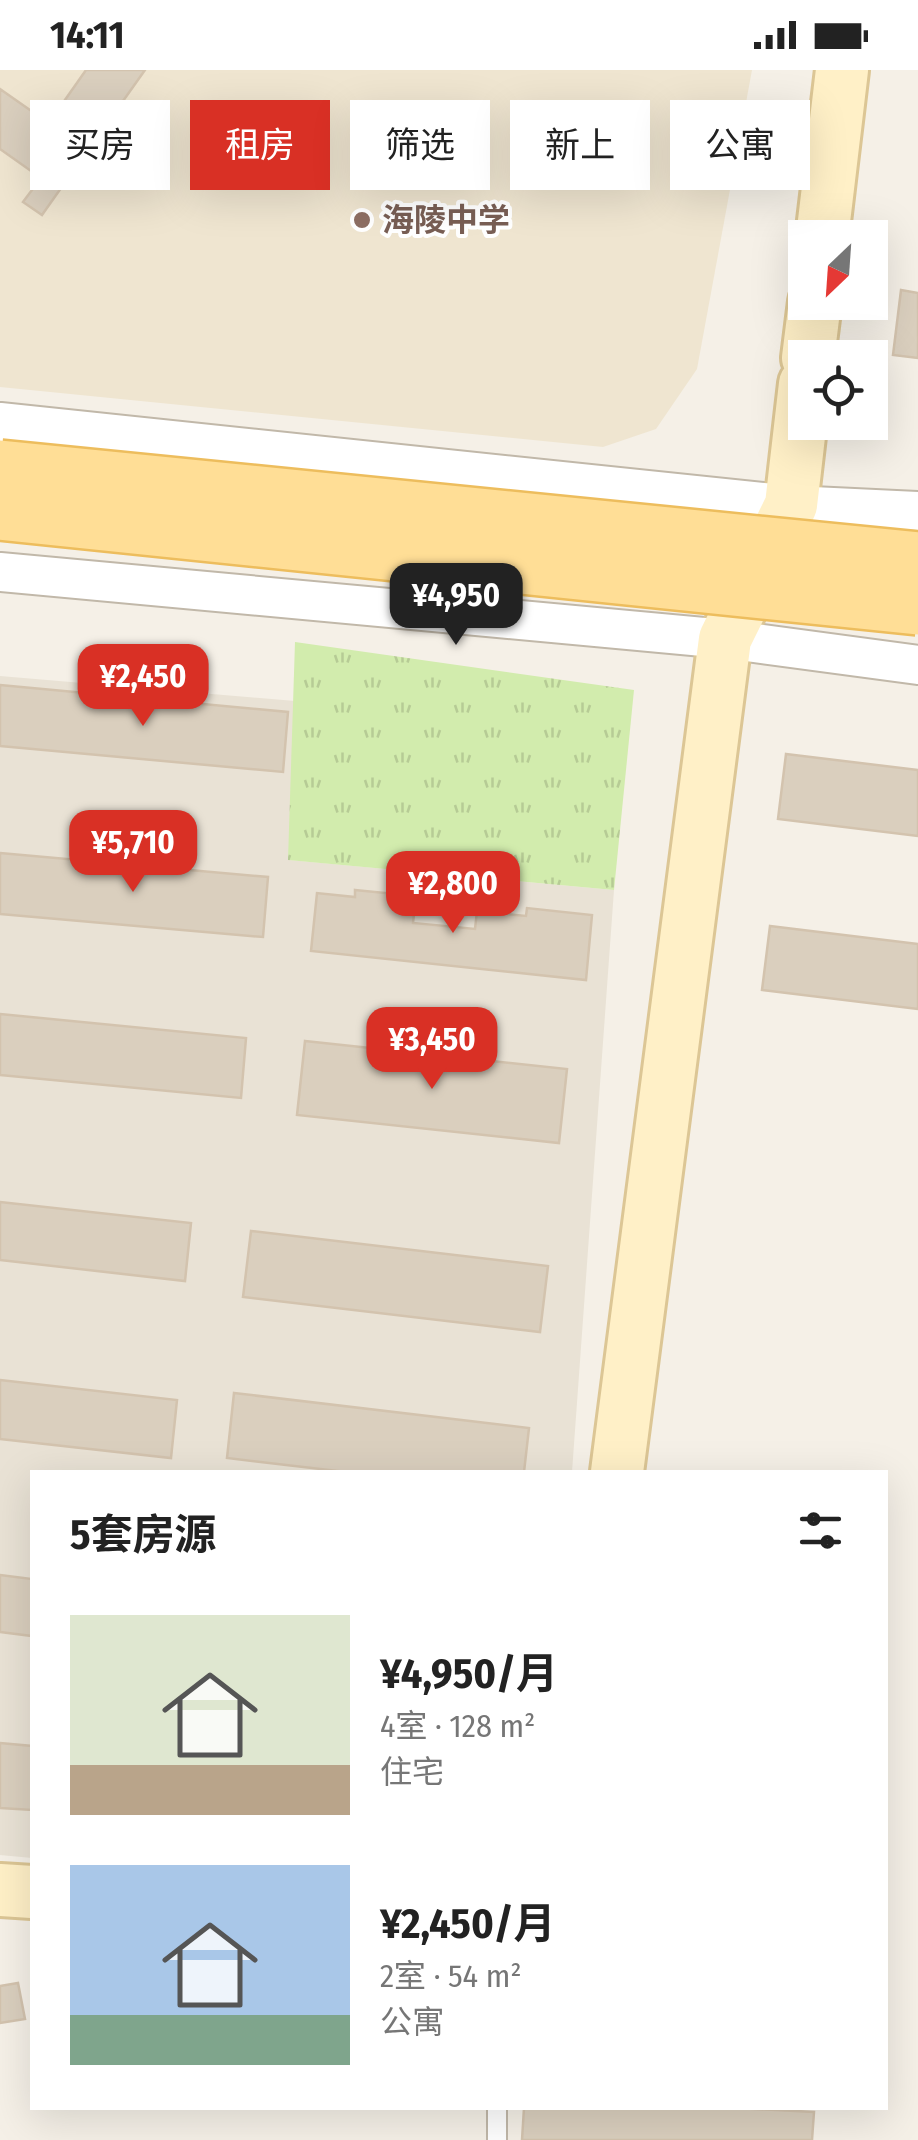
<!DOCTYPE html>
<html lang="zh">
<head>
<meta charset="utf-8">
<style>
  body { margin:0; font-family:"Fira Sans Condensed","Noto Sans SC",sans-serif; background:#f6f6f6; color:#222; height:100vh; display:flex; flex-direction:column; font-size:38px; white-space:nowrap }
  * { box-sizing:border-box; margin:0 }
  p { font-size:32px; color:#767676 }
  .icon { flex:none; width:55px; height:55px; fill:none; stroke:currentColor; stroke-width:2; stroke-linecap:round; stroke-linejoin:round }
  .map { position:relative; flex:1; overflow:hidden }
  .sheet { position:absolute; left:30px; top:1400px; width:858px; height:640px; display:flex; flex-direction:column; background:#fff; border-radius:0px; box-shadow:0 10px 40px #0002 }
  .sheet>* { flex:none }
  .top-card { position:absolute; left:30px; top:30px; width:860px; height:90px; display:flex; gap:20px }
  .needle { width:65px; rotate:205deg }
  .fabs { position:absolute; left:788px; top:150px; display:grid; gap:20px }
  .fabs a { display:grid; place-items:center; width:100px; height:100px; border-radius:0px; background:#fff; box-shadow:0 10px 40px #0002; font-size:50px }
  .price { position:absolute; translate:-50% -85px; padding:0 22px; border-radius:20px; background:#d93025; color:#fff; font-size:32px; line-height:65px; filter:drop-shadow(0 2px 5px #0008) }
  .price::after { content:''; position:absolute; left:50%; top:60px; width:30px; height:22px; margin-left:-15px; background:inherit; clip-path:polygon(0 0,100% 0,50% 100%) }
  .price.on { background:#222; color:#fff }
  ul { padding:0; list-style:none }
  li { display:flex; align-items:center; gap:30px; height:250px; padding:0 40px }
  li span { display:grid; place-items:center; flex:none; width:280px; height:200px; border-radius:0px; color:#555 }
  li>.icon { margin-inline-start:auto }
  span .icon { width:120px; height:120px; fill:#fffc; stroke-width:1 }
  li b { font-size:42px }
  h2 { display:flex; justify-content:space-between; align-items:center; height:120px; padding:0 40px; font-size:42px }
  .chip { padding:0 35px; border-radius:0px; background:#fff; box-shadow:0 10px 40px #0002; font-size:35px; line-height:90px }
  .chip.on { background:#d93025; color:#fff }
  .status { display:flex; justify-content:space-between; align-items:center; height:70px; padding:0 50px; background:#fff; direction:ltr }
  .status svg { height:28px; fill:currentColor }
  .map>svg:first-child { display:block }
  .residential { fill:#e9e2d5 }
  .education { fill:#efe5d0 }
  .park { fill:url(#park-tufts) }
  .building { fill:#dacfbe; stroke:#d3c3ae; stroke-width:2.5 }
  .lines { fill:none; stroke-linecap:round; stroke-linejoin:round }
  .lane-casing { stroke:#c1b8a9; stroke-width:22 }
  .street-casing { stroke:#c1b8a9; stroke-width:42 }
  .secondary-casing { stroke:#dcc695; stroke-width:58 }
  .lane { stroke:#fff; stroke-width:18 }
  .street { stroke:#fff; stroke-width:38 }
  .secondary { stroke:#fff0c7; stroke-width:52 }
  .primary-bridge-casing { stroke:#edbd5d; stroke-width:60; stroke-linecap:butt }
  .primary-bridge { stroke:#ffde96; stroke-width:55 }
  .education-dot { fill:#8d6e63; stroke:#fff; stroke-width:4 }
  .labels { text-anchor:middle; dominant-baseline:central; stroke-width:8; stroke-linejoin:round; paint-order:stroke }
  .education-label { font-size:32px; font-weight:bold; fill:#785e54; stroke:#fff; text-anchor:start }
</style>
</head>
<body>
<div class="status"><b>14:11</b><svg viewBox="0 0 49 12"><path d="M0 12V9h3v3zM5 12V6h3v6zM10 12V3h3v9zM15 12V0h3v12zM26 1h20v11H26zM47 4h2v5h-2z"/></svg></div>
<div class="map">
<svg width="918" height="2070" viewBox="0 0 918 2070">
  <defs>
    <pattern id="park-tufts" width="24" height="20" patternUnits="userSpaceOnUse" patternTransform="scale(2.5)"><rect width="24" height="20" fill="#d2ecad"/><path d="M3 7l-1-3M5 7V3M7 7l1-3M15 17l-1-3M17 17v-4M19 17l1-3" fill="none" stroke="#b6cb95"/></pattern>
  </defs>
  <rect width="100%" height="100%" fill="#f5f0e7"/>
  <path class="residential" d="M 0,606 L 295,631 L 289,790 L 614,820 L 572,1402 L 32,1402 L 32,1788 L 0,1785 Z"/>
  <path class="education" d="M 0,0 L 752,0 L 697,299 L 656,359 L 603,377 L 0,317 Z"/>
  <path class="park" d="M 295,572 L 634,620 L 614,820 L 288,790 Z"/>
  <path class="building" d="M 86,0 L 145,0 L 101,62 L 118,74 L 95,106 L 78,94 L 42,145 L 23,132 L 41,108 L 0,79 L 0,19 L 60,61 L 71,45 L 60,37 Z
    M 901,220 L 918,223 L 918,288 L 893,285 Z
    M 0,615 L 288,642 L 283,702 L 0,676 Z
    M 786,684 L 918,700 L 918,766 L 778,749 Z
    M 0,783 L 268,807 L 263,867 L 0,844 Z
    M 355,820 L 416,826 L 413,853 L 475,859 L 477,841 L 526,846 L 527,838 L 592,845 L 586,910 L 311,881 L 317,823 L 355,827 Z
    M 770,856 L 918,874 L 918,939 L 762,920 Z
    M 0,944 L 246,968 L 241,1028 L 0,1005 Z
    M 305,971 L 567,999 L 559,1073 L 297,1045 Z
    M 0,1132 L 191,1153 L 185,1211 L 0,1190 Z
    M 251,1161 L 548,1196 L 540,1262 L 243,1227 Z
    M 0,1310 L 177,1330 L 171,1388 L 0,1369 Z
    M 234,1323 L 529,1358 L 524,1402 L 346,1402 L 227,1388 Z
    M 0,1505 L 32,1509 L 32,1566 L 0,1562 Z
    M 0,1673 L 32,1676 L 32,1740 L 0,1738 Z
    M 18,1913 L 25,1949 L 0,1953 L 0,1916 Z
    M 524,2038 L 736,2038 L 814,2042 L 812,2070 L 522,2070 Z"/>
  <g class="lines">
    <defs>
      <path id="lane" d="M 497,2070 L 497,2038"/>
      <path id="street" d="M 0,352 L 791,435 L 918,441
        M 0,502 L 725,569 L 918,595"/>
      <path id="secondary" d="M 822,168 L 842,0
        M 808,288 L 815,232
        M 617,1402 L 725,569 L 791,435 L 805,314
        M 0,1820 L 32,1822"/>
    </defs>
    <use href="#lane" class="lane-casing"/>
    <use href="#street" class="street-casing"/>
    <use href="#secondary" class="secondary-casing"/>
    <use href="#lane" class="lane"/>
    <use href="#street" class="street"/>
    <use href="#secondary" class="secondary"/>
    <defs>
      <path id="primary-bridge" d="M 0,398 L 918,490
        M 0,442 L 918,537"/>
    </defs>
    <use href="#primary-bridge" class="primary-bridge-casing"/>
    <use href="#primary-bridge" class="primary-bridge"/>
  </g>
  <circle class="education-dot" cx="362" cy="150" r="10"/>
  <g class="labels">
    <g class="education-label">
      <text x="382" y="150">海陵中学</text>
    </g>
  </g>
</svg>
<div class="fabs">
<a><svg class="needle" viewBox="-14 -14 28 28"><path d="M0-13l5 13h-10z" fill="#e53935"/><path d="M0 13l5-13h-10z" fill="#767676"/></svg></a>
<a><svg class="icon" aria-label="locate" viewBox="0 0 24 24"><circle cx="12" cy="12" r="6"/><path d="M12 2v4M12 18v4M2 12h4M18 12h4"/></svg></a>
</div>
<b class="price on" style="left:456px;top:578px">¥4,950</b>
<b class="price" style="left:143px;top:659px">¥2,450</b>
<b class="price" style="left:133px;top:825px">¥5,710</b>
<b class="price" style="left:453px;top:866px">¥2,800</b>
<b class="price" style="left:432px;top:1022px">¥3,450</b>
<div class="top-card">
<a class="chip">买房</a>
<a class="chip on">租房</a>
<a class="chip">筛选</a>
<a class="chip">新上</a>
<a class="chip">公寓</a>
</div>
<section class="sheet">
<h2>5套房源<svg class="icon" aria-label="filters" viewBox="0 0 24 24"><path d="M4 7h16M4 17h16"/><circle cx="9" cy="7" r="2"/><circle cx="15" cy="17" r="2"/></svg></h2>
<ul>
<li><span style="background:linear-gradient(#dfe7d0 75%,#b9a48a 0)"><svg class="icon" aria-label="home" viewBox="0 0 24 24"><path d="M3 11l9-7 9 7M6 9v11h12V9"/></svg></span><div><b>¥4,950/月</b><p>4室 · 128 m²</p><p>住宅</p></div></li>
<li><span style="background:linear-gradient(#a9c7e8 75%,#7fa58c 0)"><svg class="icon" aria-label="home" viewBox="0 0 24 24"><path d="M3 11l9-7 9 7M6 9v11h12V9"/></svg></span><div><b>¥2,450/月</b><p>2室 · 54 m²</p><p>公寓</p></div></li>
</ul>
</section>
</div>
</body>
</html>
